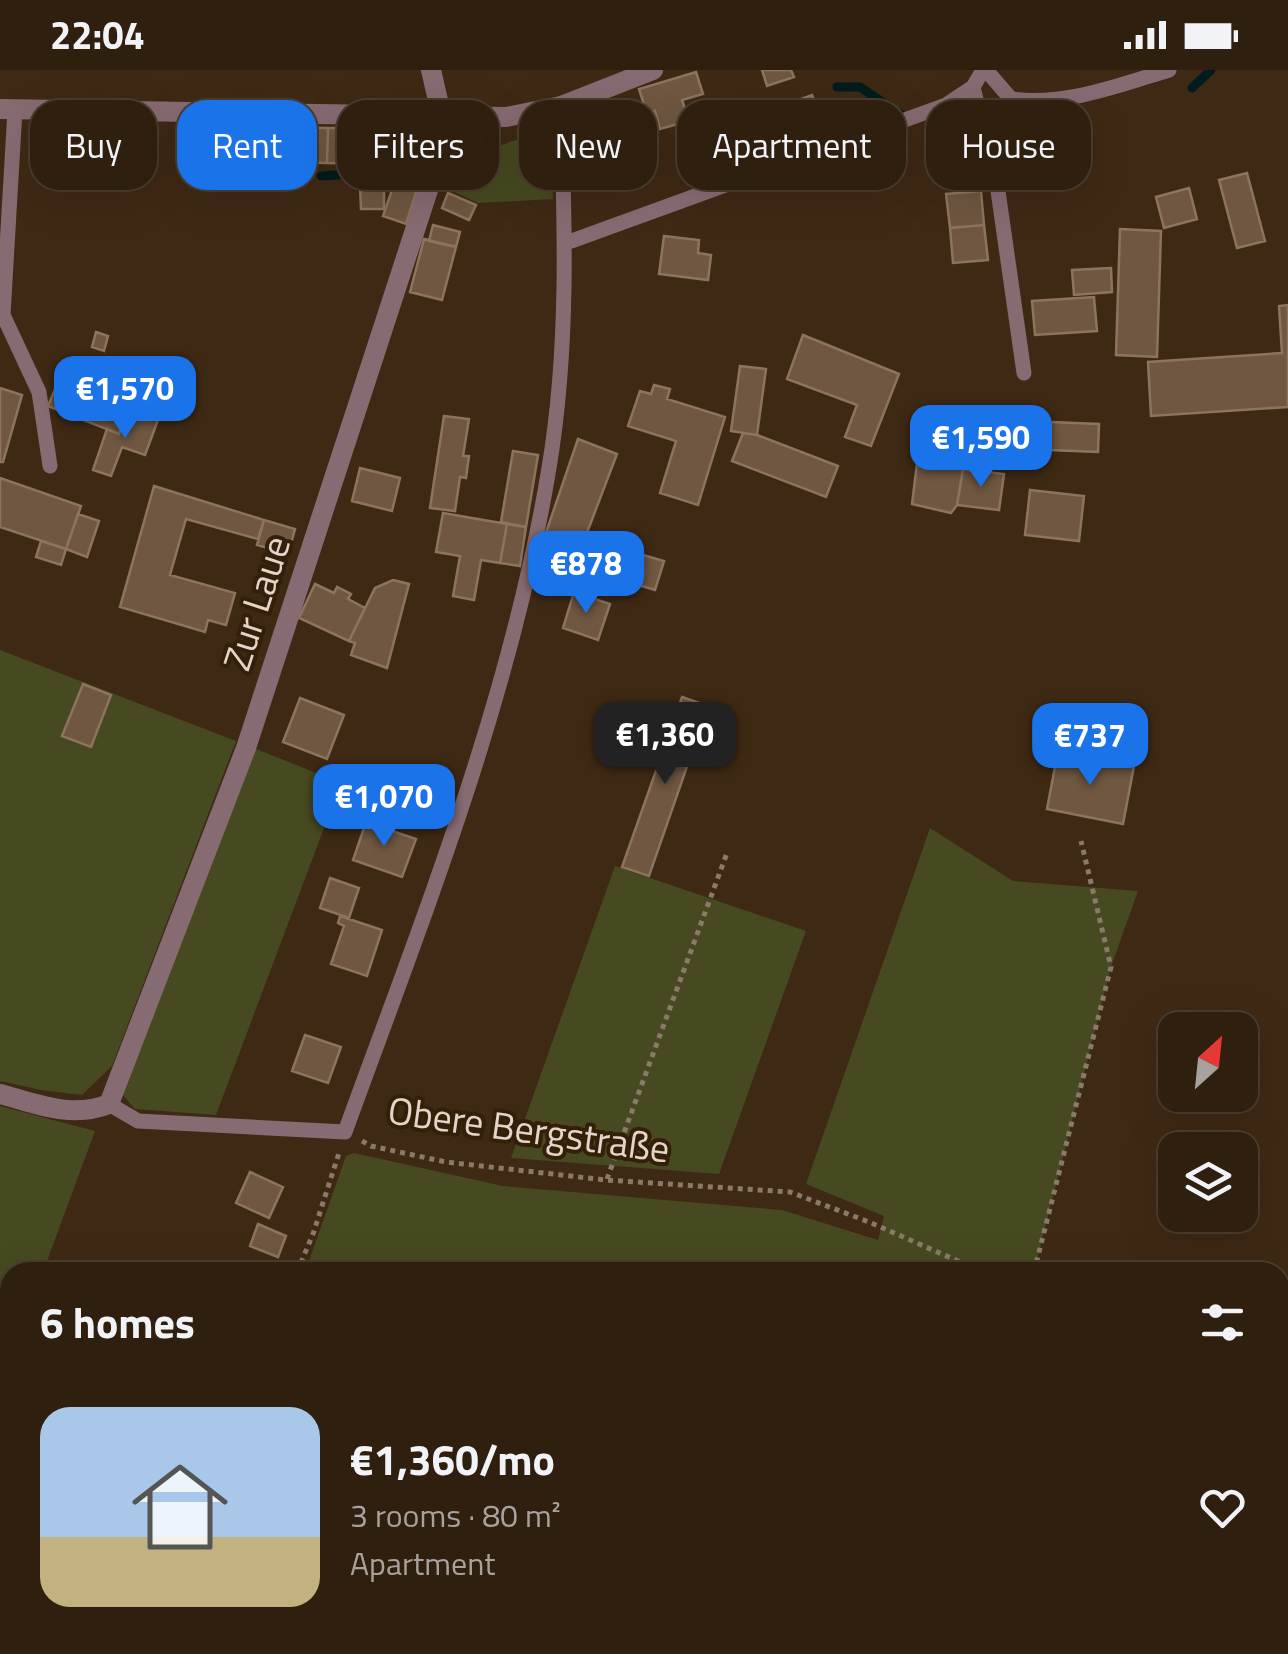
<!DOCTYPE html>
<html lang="en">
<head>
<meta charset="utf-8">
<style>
  body { margin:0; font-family:"Titillium Web",sans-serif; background:#362718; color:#f1f3f6; height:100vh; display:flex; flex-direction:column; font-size:38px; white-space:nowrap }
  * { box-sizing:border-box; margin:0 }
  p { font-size:32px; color:#a7a29e }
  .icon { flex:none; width:55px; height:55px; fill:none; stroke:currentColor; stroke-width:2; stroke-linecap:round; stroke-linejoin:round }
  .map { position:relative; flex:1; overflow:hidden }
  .details { position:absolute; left:0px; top:1192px; width:1290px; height:392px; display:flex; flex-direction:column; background:#2e1f0f; border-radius:30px 30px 0 0; box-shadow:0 10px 40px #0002,0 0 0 2px #493d2f }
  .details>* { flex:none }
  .hud { position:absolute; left:30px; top:30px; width:1230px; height:90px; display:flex; gap:20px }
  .needle { width:65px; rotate:27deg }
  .fabs { position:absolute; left:1158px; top:942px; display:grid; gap:20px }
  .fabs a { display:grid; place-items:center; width:100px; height:100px; border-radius:20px; background:#2e1f0f; box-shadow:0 10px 40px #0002,0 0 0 2px #493d2f; font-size:50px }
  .price { position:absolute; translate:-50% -85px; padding:0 22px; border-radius:20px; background:#1a73e8; color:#fff; font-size:32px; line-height:65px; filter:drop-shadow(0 2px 5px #0008) }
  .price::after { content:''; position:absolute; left:50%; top:60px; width:30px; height:22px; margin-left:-15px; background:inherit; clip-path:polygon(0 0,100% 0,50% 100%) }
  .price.on { background:#222; color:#fff }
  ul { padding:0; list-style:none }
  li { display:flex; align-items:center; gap:30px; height:250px; padding:0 40px }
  li span { display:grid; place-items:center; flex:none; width:280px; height:200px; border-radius:30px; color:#555 }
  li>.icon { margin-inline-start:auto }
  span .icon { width:120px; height:120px; fill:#fffc; stroke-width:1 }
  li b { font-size:42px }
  h2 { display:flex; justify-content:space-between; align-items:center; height:120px; padding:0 40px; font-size:42px }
  .pill { padding:0 35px; border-radius:30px; background:#2e1f0f; box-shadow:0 10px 40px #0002,0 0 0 2px #493d2f; font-size:35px; line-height:90px }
  .pill.on { background:#1a73e8; color:#fff }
  .status { display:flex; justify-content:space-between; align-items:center; height:70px; padding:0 50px; background:#2e1f0f; direction:ltr }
  .status svg { height:28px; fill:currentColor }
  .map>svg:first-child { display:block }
  .green { fill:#474920 }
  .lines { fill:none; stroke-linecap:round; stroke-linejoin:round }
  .stream { stroke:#011c1d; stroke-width:9 }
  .building { fill:#6f5741; stroke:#8d745d; stroke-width:2.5 }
  .path { stroke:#8b7a69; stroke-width:5; stroke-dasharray:5 5; stroke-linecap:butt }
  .service { stroke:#876b72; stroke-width:15 }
  .minor { stroke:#876b72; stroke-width:20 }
  .labels { text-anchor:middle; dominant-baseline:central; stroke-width:8; stroke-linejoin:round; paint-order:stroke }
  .street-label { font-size:38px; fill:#e3d5c9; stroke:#341f09 }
</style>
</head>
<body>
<div class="status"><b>22:04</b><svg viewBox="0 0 49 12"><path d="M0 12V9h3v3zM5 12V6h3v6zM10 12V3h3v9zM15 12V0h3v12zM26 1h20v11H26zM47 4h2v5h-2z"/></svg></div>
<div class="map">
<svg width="1288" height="1584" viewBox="0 0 1288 1584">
  <rect width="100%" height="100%" fill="#3e2914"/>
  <path class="green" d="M 522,68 L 539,71 L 551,82 L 553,129 L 478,133 L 450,120 L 458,90 Z
    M 0,580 L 236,671 L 112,996 L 82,1025 L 41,1020 L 0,1011 Z
    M 254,678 L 341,713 L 216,1045 L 135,1039 L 122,1024 Z
    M 930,758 L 1013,811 L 1138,821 L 1111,897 L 1034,1202 L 305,1202 L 346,1086 L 354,1083 L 503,1116 L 782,1140 L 878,1170 L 884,1146 L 806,1114 Z
    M 615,796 L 806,861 L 719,1104 L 511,1088 Z
    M 0,1036 L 95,1061 L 43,1202 L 10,1202 L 10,1293 L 4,1310 L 10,1311 L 10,1575 L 140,1575 L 139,1584 L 0,1584 Z
    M 1288,1257 L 1288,1584 L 1099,1584 L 1093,1575 L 1280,1575 L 1280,1258 Z"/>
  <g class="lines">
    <path class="stream" d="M 837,17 L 860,17 L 903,46
      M 1192,18 L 1211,0
      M 933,48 L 968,36
      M 743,86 L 762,37 L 775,33
      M 387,103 L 395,104
      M 321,106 L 370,103
      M 274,107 L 300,106
      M 257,108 L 269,108"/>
  </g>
  <path class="building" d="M 762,0 L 791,0 L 794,7 L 767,16 Z
    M 696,2 L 703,24 L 682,30 L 689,51 L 660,59 L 655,41 L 647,44 L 639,19 Z
    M 812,25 L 823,55 L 775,72 L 765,42 Z
    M 726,31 L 737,67 L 705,77 L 694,40 Z
    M 77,54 L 131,57 L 130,81 L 145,81 L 144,109 L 106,107 L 107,93 L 75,91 Z
    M 271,57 L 328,58 L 327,93 L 271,92 Z
    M 328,58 L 374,58 L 374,94 L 327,93 Z
    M 257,68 L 271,68 L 271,107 L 257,106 Z
    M 257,72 L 257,94 L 223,98 L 221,76 Z
    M 1247,103 L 1265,171 L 1237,178 L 1219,110 Z
    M 395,111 L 417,119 L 406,154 L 383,146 Z
    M 360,116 L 384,116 L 384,139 L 361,139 Z
    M 1189,118 L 1197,149 L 1164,158 L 1156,127 Z
    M 981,121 L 984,155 L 950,158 L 946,124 Z
    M 448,123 L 476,135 L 469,150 L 442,138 Z
    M 433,155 L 460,162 L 456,177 L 429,171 Z
    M 984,155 L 988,190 L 953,193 L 950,158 Z
    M 1120,159 L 1161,161 L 1157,287 L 1116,285 Z
    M 664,166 L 699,170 L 698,183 L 711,185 L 708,210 L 659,204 Z
    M 424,169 L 456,177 L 442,230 L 410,222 Z
    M 1111,198 L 1112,222 L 1074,225 L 1072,200 Z
    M 1094,227 L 1097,261 L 1035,265 L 1032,231 Z
    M 1288,235 L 1288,337 L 1151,346 L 1148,292 L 1282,283 L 1279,236 Z
    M 96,262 L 108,266 L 104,281 L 92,277 Z
    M 803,265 L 899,304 L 871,376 L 845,367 L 857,335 L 787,309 Z
    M 740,296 L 766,299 L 757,365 L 731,361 Z
    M 63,300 L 95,313 L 100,301 L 111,306 L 107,315 L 134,326 L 119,364 L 48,336 Z
    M 654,315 L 670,319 L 667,329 L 725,347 L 698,435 L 660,423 L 676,371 L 628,356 L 640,321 L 651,324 Z
    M 0,318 L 22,325 L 3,392 L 0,392 Z
    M 128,339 L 158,350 L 145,385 L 122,377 L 111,406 L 93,400 L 107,359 L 119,364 Z
    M 444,346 L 469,349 L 463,386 L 469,386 L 466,408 L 460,407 L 455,441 L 430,438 Z
    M 944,347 L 991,358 L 976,386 L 973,401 L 963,399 L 957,435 L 951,443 L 912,434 L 918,386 L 935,388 Z
    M 1050,352 L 1099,354 L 1098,382 L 1049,380 Z
    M 743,363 L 757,365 L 838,396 L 826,427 L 732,391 Z
    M 578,369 L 617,384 L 585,468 L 664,491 L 655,520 L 538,486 Z
    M 513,381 L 538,385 L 526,457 L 501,452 Z
    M 360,398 L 400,408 L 392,441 L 352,431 Z
    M 963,399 L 1004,404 L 999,440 L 957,435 Z
    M 0,408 L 81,436 L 66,479 L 0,457 Z
    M 154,416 L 264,450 L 258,469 L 186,449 L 170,505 L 235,523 L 226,555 L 208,550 L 205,562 L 120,537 Z
    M 1030,420 L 1084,426 L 1079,471 L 1025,465 Z
    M 443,443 L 507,454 L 500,493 L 481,490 L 474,530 L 453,526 L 460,486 L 436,482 Z
    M 78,444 L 99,451 L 87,487 L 66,479 Z
    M 264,450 L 295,459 L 288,484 L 257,475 Z
    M 507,454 L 526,457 L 520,496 L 500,493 Z
    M 41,471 L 66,479 L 61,495 L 36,487 Z
    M 393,510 L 409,514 L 387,598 L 351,585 L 355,573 L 349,571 L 375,518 Z
    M 315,514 L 334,523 L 337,517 L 351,524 L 348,529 L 365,538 L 349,571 L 299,548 Z
    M 574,522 L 610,534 L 598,570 L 563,558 Z
    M 83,614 L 111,625 L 91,677 L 62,666 Z
    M 682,627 L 708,636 L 649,806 L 622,797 Z
    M 300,628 L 344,645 L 327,689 L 283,672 Z
    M 1058,681 L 1134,696 L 1123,754 L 1047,739 Z
    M 366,752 L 416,769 L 402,807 L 353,790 Z
    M 330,808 L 359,818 L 349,848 L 320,838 Z
    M 340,846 L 382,860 L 367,906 L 331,894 L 344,856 L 338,853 Z
    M 305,965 L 341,977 L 328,1013 L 292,1001 Z
    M 250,1102 L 283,1117 L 269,1148 L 236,1133 Z
    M 258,1154 L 286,1166 L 278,1187 L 250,1176 Z"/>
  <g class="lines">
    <path class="path" d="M 362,1071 L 371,1076 L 446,1092 L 606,1110 L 790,1122 L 869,1152 L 983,1202
      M 607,1109 L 727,783
      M 297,1202 L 313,1164 L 339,1083
      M 1034,1202 L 1111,897 L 1081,771
      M 1076,1575 L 1079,1584
      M 139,1584 L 140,1575"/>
    <path class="service" d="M 986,0 L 1011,29 C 1065,36 1117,16 1169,0
      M 973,17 L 998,121 L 1024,303
      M 15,40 L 3,245 L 39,322 L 50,396
      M 566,173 L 946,35 L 973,17 L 983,0
      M 109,1034 L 138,1051 L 345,1062 C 424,845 511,628 549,398 C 569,278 565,157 561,36
      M 1280,1245 L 1288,1245"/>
    <path class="minor" d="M 0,39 L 506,47 L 561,36 L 653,0
      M 0,1024 C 38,1034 71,1049 109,1034 L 246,678 L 446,65 L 431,0"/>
  </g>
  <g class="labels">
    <g class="street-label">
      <text transform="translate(256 533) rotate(-72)">Zur Laue</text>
      <text transform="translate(529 1059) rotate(8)">Obere Bergstraße</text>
    </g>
  </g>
</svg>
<div class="fabs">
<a><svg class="needle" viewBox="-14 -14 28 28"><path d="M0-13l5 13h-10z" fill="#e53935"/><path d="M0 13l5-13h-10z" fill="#a7a29e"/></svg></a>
<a><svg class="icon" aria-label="layers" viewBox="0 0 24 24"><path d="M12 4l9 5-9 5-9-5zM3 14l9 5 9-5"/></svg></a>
</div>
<b class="price" style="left:125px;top:371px">€1,570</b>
<b class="price" style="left:981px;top:420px">€1,590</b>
<b class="price" style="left:586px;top:546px">€878</b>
<b class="price on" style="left:665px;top:717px">€1,360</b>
<b class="price" style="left:1090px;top:718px">€737</b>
<b class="price" style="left:384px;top:779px">€1,070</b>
<div class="hud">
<a class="pill">Buy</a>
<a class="pill on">Rent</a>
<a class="pill">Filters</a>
<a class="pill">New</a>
<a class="pill">Apartment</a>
<a class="pill">House</a>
</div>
<section class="details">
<h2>6 homes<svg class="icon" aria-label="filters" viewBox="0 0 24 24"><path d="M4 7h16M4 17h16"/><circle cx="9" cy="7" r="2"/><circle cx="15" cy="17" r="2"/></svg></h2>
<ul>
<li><span style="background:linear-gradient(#a9c7e8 65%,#c2b280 0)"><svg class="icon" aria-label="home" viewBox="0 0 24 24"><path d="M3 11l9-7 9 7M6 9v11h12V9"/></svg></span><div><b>€1,360/mo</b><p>3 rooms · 80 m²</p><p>Apartment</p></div><svg class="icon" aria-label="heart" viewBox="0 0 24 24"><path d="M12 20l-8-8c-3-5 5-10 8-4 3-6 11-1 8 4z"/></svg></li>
</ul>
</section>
</div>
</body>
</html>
